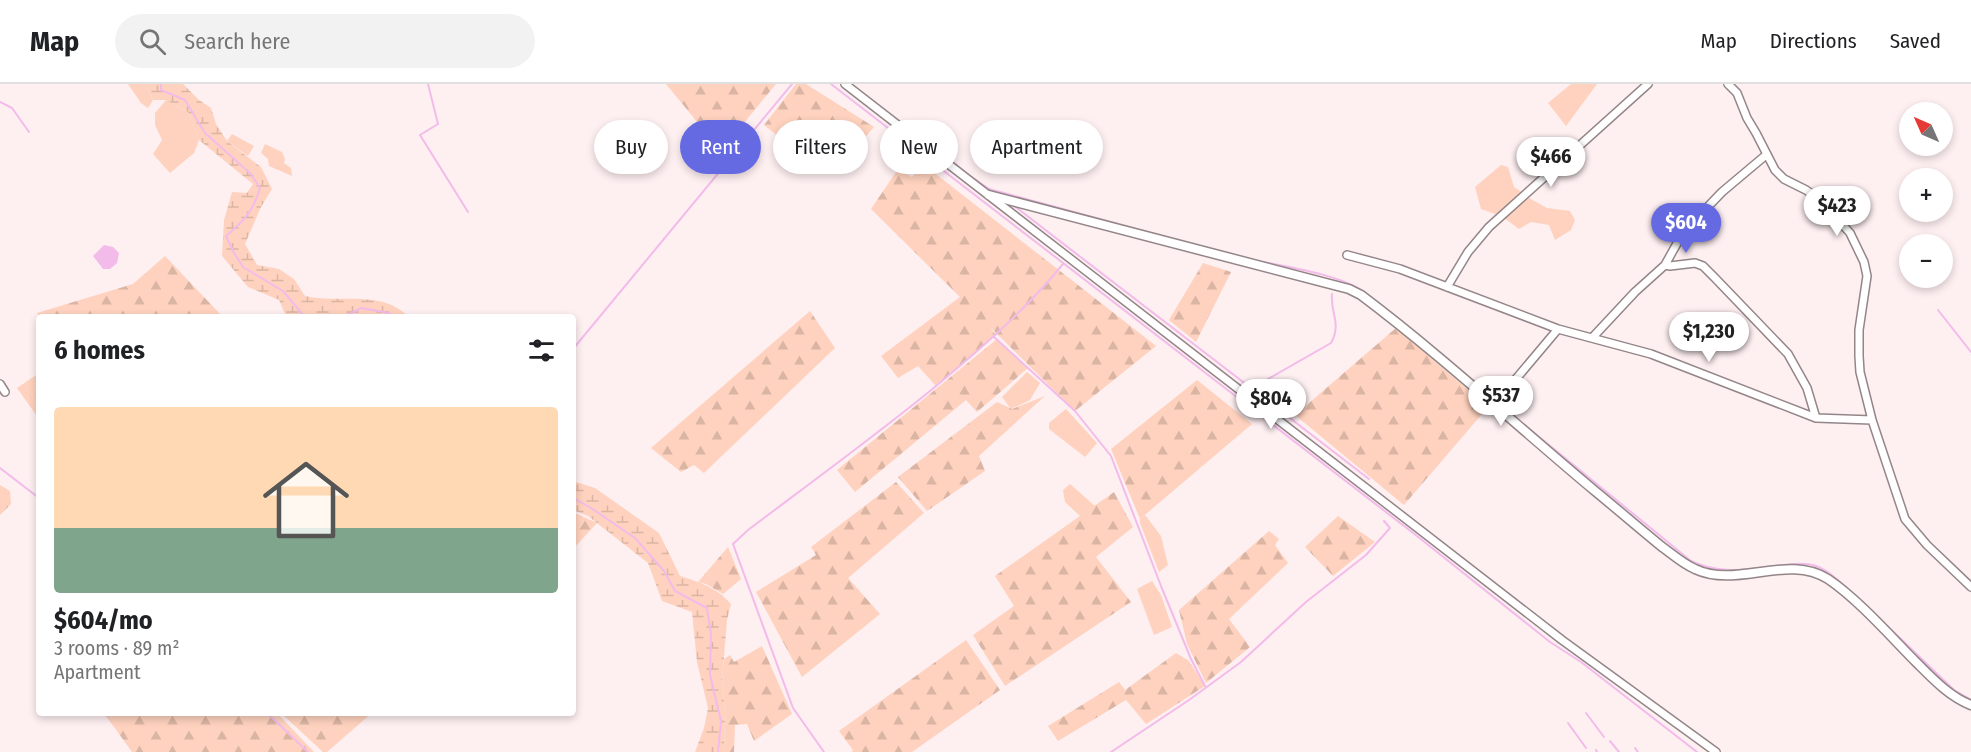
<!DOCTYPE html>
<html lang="en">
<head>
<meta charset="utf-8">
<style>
  body { margin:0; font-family:"Fira Sans Condensed",sans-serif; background:#f2f2f2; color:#202124; height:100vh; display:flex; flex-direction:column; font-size:22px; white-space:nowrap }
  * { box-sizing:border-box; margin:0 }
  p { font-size:20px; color:#757577 }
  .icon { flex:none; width:33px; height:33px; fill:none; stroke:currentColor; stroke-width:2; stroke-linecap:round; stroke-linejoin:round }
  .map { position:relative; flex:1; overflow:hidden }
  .sheet { position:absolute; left:36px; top:230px; width:540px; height:402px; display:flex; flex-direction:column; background:#fff; border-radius:6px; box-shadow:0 3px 9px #0003 }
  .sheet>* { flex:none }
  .top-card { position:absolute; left:594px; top:36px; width:570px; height:54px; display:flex; gap:12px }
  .needle { width:39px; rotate:315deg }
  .buttons { position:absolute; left:1899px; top:18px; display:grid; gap:12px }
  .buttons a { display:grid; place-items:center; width:54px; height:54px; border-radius:50%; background:#fff; box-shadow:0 3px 9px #0003; font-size:30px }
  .price { position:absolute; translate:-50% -51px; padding:0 14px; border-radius:21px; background:#fff; color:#222; font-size:20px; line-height:39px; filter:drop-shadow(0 2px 3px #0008) }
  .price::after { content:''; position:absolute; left:50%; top:36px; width:18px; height:14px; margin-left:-9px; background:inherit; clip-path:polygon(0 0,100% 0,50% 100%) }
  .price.current { background:#6569e2; color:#fff }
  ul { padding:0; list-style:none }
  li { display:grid; align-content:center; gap:12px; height:318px; padding:0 18px }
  li span { display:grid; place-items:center; height:186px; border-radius:6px; color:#555 }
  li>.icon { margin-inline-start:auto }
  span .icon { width:108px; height:108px; fill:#fffc; stroke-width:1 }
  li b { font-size:26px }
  h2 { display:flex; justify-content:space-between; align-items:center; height:72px; padding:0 18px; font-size:26px }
  .chip { padding:0 21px; border-radius:27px; background:#fff; box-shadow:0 3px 9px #0003; font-size:21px; line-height:54px }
  .chip.current { background:#6569e2; color:#fff }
  header { display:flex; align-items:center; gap:36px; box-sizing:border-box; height:84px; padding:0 30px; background:#fff; border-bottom:2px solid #e0e0e0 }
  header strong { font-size:28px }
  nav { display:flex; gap:33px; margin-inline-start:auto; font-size:21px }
  .search { width:420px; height:54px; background:#f2f2f2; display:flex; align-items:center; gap:15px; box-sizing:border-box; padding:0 21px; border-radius:33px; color:#757577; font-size:22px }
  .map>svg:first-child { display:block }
  .grass { fill:#fed2be }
  .forest { fill:url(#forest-firs) }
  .wetland { fill:url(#wetland-marsh) }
  .water { fill:#f3bbea }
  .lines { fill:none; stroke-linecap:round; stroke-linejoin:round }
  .stream { stroke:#f3bbea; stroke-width:2 }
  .minor-casing { stroke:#948688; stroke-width:10 }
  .tertiary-casing { stroke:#948688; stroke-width:11 }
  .minor { stroke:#fff; stroke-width:7 }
  .tertiary { stroke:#fff; stroke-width:8 }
</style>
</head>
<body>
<header>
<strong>Map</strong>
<div class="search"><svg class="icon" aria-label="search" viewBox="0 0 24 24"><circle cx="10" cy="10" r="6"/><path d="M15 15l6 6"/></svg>Search here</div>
<nav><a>Map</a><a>Directions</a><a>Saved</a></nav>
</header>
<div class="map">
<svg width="1971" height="668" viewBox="0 0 1971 668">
  <defs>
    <pattern id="forest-firs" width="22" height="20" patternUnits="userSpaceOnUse" patternTransform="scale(1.5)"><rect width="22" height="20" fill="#fed2be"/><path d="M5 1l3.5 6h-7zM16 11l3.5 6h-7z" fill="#dab5a4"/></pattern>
    <pattern id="wetland-marsh" width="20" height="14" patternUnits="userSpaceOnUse" patternTransform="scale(1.5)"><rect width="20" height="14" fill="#fed2be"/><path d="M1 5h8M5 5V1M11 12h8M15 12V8" fill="none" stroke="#dab5a4"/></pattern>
  </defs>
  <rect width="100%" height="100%" fill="#feeff1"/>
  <path class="grass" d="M 128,0 L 146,0 L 153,16 L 148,24 L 141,19 Z
    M 1571,0 L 1597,0 L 1566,42 L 1548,19 Z
    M 166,16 L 188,28 L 199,56 L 194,69 L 170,89 L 153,70 L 162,56 L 155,41 L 155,29 Z
    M 232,50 L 254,62 L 248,72 L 227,57 Z
    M 265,60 L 282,68 L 285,75 L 284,79 L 291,84 L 292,92 L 269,82 L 268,75 L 261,69 Z
    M 1501,81 L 1508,83 L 1514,103 L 1523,109 L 1498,131 L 1481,125 L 1475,103 Z
    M 1527,113 L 1547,124 L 1570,127 L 1575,136 L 1571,146 L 1555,156 L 1549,141 L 1531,138 L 1519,145 L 1504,134 Z
    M 1027,288 L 1040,299 L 1030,316 L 1011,325 L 1002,313 Z
    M 1066,325 L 1097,359 L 1085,373 L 1049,345 L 1049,339 Z
    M 1070,400 L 1095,422 L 1080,432 L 1065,418 L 1063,406 Z
    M 1145,431 L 1161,452 L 1168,481 L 1159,488 L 1140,439 L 1140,435 Z
    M 1152,497 L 1161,511 L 1172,543 L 1154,551 L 1137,505 Z"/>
  <path class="forest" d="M 666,0 L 776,0 L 721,67 Z
    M 796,0 L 806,0 L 874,43 L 854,66 L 840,60 L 821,86 L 764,41 Z
    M 923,80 L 1156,262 L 1075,327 L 990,243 L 996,251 L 936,302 L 918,282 L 898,294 L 881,272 L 960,213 L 871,125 L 898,85 L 912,93 Z
    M 165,172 L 222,232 L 39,232 L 37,229 L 133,200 Z
    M 1203,179 L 1231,188 L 1196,258 L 1169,236 Z
    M 810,227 L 835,264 L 704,389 L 694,381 L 681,388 L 651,364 Z
    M 1396,244 L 1488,323 L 1404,421 L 1295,331 Z
    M 997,255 L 1028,284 L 977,328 L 966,316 L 855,408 L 837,386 Z
    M 39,289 L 39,335 L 17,304 Z
    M 1197,296 L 1252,340 L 1140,435 L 1111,365 Z
    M 1045,312 L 979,372 L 985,387 L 927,427 L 898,393 L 997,318 L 1012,325 Z
    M 896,398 L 924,429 L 848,494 L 880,530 L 802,593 L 756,508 L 816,471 L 811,463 Z
    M 0,401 L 10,407 L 11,420 L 0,431 Z
    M 1114,408 L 1133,443 L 1096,473 L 1131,518 L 1005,602 L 973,551 L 1014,522 L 995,492 Z
    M 573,428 L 597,439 L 573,465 Z
    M 1338,432 L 1375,458 L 1333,492 L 1305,463 Z
    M 1269,447 L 1279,455 L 1275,461 L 1288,479 L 1229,535 L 1250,563 L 1206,599 L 1187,560 L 1179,526 Z
    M 728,463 L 741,495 L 723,510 L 706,500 L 698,498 Z
    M 966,556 L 1000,606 L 912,668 L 852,668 L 853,666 L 839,647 Z
    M 762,562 L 792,630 L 754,657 L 747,640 L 735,641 L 734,668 L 724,668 L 725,629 L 722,597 L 724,575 L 730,571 L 734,578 Z
    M 1176,569 L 1189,577 L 1205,602 L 1146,640 L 1126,616 L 1058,657 L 1048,642 L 1119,598 L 1125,606 Z
    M 104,629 L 277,629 L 314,668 L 132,668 Z
    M 281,629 L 372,629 L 327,668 L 323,668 Z"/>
  <path class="wetland" d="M 146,0 L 183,0 L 199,16 L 211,24 L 216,40 L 227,57 L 261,83 L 272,105 L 261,123 L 245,160 L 257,181 L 279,185 L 294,195 L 305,212 C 339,220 380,205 408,232 L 286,232 L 279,216 L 248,203 L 222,172 L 224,136 L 232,108 L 247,109 L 253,100 L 199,56 L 188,28 L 166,16 L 153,16 Z
    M 573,397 L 595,404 L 659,449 L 680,492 C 700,498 717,504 731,520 L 727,536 L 722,597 L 725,629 L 724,668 L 695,668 L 704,644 L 708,624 L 697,578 L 692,528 L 662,517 L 648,479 L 588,432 L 573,426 Z"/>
  <path class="water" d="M 104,161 L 113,163 L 119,169 L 117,179 L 110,185 L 103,185 L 93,172 Z"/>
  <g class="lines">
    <path class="stream" d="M 161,0 L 161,6 L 185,16 L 205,49 L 251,90 L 260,104 C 253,127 245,136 226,152 L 234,169 L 243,183 L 283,207 L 304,232
      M 428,0 L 438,40 L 420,51 L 468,128
      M 831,0 L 1417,452 L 1550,558 L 1581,578 L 1697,668
      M 0,18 L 12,24 L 29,48
      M 925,58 L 940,67 L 966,89 L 989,105 L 1118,140
      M 1013,121 L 1369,395
      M 1254,176 C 1284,183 1342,190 1365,209
      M 1938,226 L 1971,268
      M 346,232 L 361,224 L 389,229 L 392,232
      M 994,253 L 1075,327 L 1111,372 L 1161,502 L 1191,575 L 1205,602
      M 573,265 L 792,0
      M 1255,307 L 1254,303 L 1331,259 C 1342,239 1330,229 1332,210
      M 1527,343 L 1691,477 C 1719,490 1739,486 1768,483
      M 0,384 L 39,414
      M 573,414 L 591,424 L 635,454 L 664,487 L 675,507 L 707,524 L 711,550 L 710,591 L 721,637 L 718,668
      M 1777,482 C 1813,476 1820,480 1847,504
      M 1877,532 L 1954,606 L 1971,616
      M 266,628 L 308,668
      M 1586,629 L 1604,653
      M 1568,639 L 1586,664
      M 1610,657 L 1619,668
      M 1635,664 L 1638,668
      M 1596,666 L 1597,668
      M 824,668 L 793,624 L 733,460 L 748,446 C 809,400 871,355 930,307 C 978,267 1024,228 1063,180
      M 1111,668 L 1189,616 L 1241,578 L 1306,518 L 1366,471 L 1390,444 L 1384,437"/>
    <defs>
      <path id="minor" d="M 845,0 L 1562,556 L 1716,668
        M 1728,0 L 1737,9 L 1747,34 L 1756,49 L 1775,86 L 1784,95 L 1806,106 L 1819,115 L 1850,149 L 1864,178 L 1867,192 L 1859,246 L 1859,272 L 1860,288 L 1872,336
        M 1347,171 L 1400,185 L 1558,245 L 1651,270 L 1816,334 L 1872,336 L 1905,435 L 1927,461 L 1971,503
        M 1665,181 L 1670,182 L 1695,179 L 1703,182 L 1715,194 L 1788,270 L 1807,304 L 1816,334
        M 1447,203 L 1468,168 L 1489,143 L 1648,0
        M 1592,254 L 1635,208 L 1665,181 L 1680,154 L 1699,132 L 1722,108 L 1766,71
        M 0,300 L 5,308
        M 1494,321 L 1558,245"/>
      <path id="tertiary" d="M 989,111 L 1349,205 L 1361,211 C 1442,272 1517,342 1595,407 C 1617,425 1639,444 1661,462 C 1672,470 1683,480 1695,485 C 1737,505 1788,469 1828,495 C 1859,516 1891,553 1917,579 C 1933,595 1950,613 1971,621"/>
    </defs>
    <use href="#minor" class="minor-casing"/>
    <use href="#tertiary" class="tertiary-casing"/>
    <use href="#minor" class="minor"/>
    <use href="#tertiary" class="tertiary"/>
  </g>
</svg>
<div class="buttons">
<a><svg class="needle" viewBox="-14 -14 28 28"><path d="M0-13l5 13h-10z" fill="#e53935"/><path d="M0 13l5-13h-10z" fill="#757577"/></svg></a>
<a>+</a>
<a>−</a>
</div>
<b class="price" style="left:1551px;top:104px">$466</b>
<b class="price" style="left:1837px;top:153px">$423</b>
<b class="price current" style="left:1686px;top:170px">$604</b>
<b class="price" style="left:1709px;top:279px">$1,230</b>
<b class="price" style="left:1501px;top:343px">$537</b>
<b class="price" style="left:1271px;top:346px">$804</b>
<div class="top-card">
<a class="chip">Buy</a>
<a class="chip current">Rent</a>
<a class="chip">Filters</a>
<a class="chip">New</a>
<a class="chip">Apartment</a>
</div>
<section class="sheet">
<h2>6 homes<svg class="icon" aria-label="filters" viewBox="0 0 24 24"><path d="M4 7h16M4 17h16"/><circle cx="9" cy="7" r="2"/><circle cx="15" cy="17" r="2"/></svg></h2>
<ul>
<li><span style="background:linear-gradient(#ffd9b3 65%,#7fa58c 0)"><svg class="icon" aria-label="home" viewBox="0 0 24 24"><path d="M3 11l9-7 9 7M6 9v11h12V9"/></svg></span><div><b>$604/mo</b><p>3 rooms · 89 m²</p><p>Apartment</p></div></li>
</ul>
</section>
</div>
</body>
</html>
